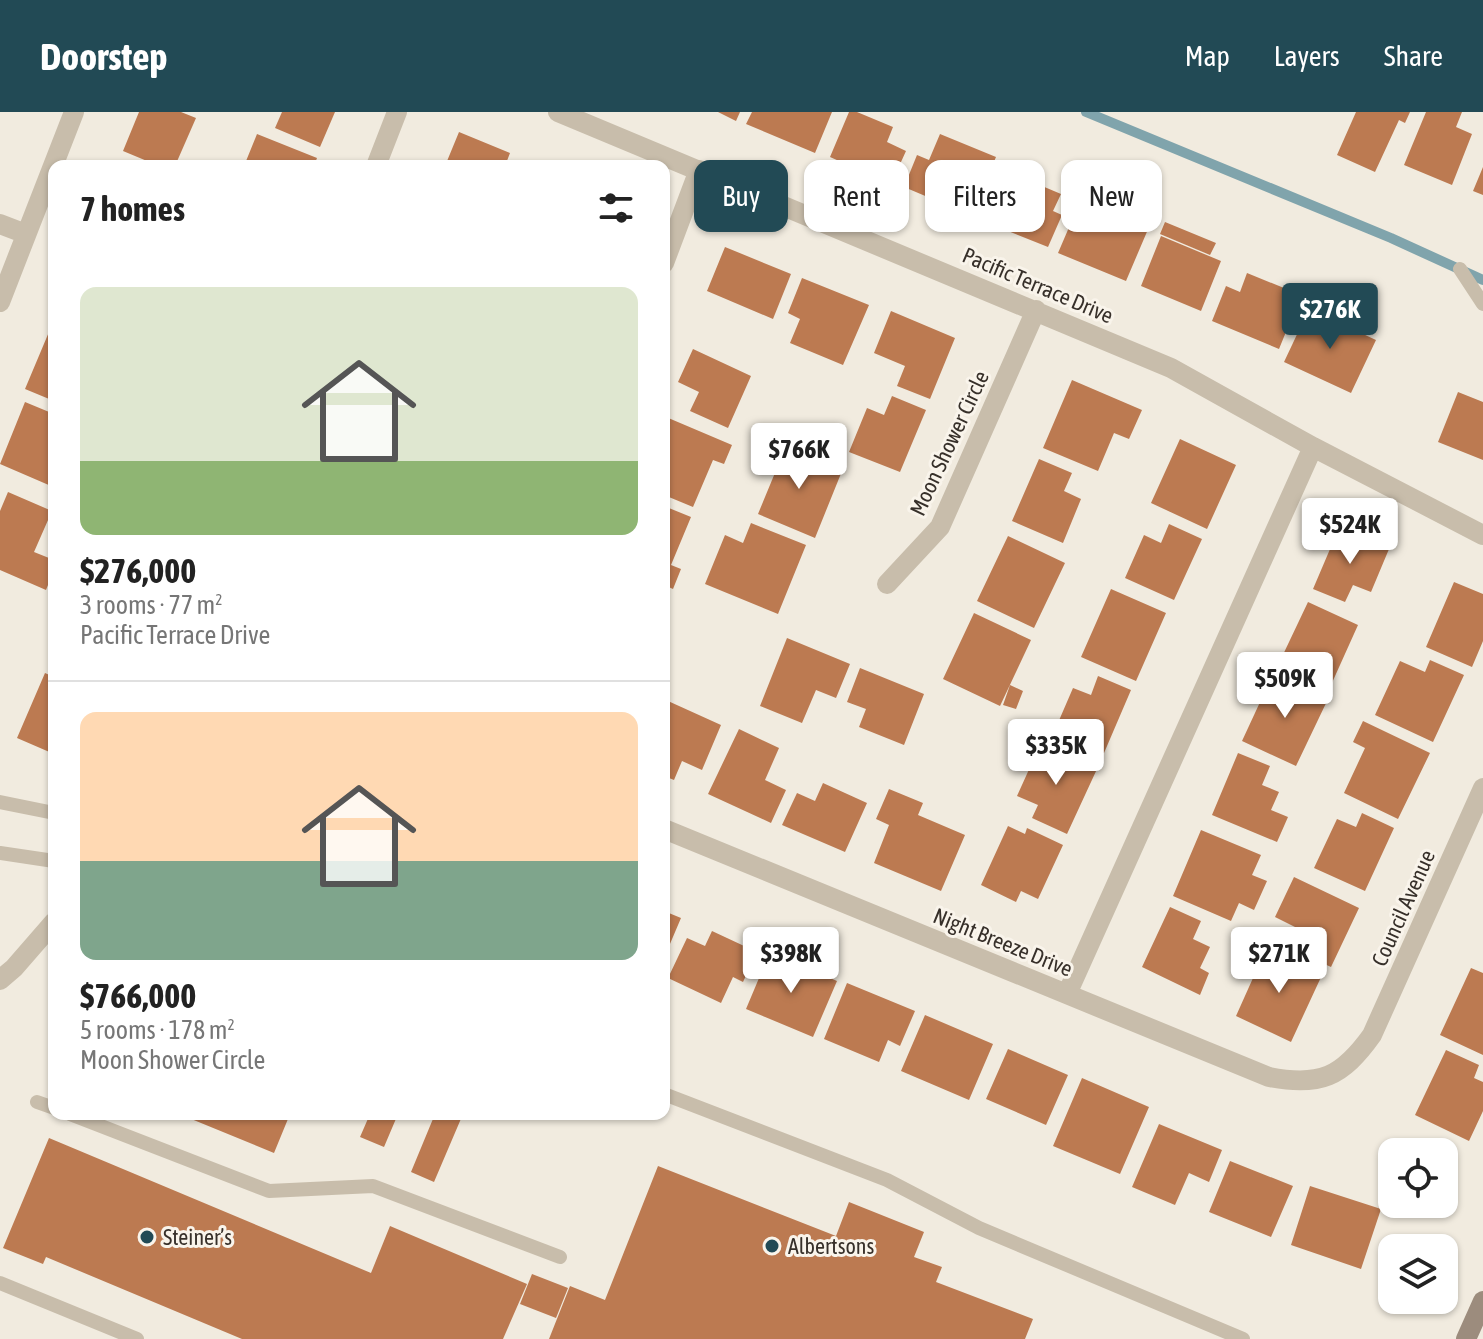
<!DOCTYPE html>
<html lang="en">
<head>
<meta charset="utf-8">
<style>
  body { margin:0; font-family:"Asap Condensed",sans-serif; background:#f6f6f6; color:#222; height:100vh; display:flex; flex-direction:column; font-size:30px; white-space:nowrap }
  * { box-sizing:border-box; margin:0 }
  p { font-size:26px; color:#767676 }
  .icon { flex:none; width:44px; height:44px; fill:none; stroke:currentColor; stroke-width:2; stroke-linecap:round; stroke-linejoin:round }
  .map { position:relative; flex:1; overflow:hidden }
  .side { position:absolute; left:48px; top:48px; width:622px; height:960px; display:flex; flex-direction:column; background:#fff; border-radius:16px; box-shadow:0 2px 6px #0004 }
  .side>* { flex:none }
  .banner { position:absolute; left:694px; top:48px; width:668px; height:72px; display:flex; gap:16px }
  .buttons { position:absolute; left:1378px; top:1026px; display:grid; gap:16px }
  .buttons a { display:grid; place-items:center; width:80px; height:80px; border-radius:16px; background:#fff; box-shadow:0 2px 6px #0004; font-size:40px }
  .price { position:absolute; translate:-50% -68px; padding:0 18px; border-radius:8px; background:#fff; color:#222; font-size:26px; line-height:52px; filter:drop-shadow(0 2px 4px #0008) }
  .price::after { content:''; position:absolute; left:50%; top:48px; width:24px; height:18px; margin-left:-12px; background:inherit; clip-path:polygon(0 0,100% 0,50% 100%) }
  .price.on { background:#224a55; color:#fff }
  ul { padding:0; list-style:none }
  li { display:grid; align-content:center; gap:16px; height:424px; padding:0 32px }
  li+li { border-top:2px solid #e0e0e0 }
  li span { display:grid; place-items:center; height:248px; border-radius:16px; color:#555 }
  li>.icon { margin-inline-start:auto }
  span .icon { width:144px; height:144px; fill:#fffc; stroke-width:1 }
  li b { font-size:34px }
  h2 { display:flex; justify-content:space-between; align-items:center; height:96px; padding:0 32px; font-size:34px }
  .pill { padding:0 28px; border-radius:16px; background:#fff; box-shadow:0 2px 6px #0004; font-size:28px; line-height:72px }
  .pill.on { background:#224a55; color:#fff }
  header { display:flex; align-items:center; gap:48px; box-sizing:border-box; height:112px; padding:0 40px; background:#224a55; color:#fff }
  header strong { font-size:38px }
  nav { display:flex; gap:44px; margin-inline-start:auto; font-size:28px }
  .map>svg:first-child { display:block }
  .lines { fill:none; stroke-linecap:round; stroke-linejoin:round }
  .stream { stroke:#80a4ac; stroke-width:10 }
  .building { fill:#bc7a51 }
  .lane { stroke:#c8bdab; stroke-width:14 }
  .street { stroke:#c8bdab; stroke-width:20 }
  .secondary { stroke:#9c8c7d; stroke-width:20 }
  .poi-dot { fill:#224a55; stroke:#f9f4eb; stroke-width:3 }
  .labels { text-anchor:middle; dominant-baseline:central; stroke-width:6; stroke-linejoin:round; paint-order:stroke }
  .street-label { font-size:22px; fill:#37302a; stroke:#f9f4eb }
  .poi-label { font-size:22px; fill:#37302a; stroke:#f9f4eb; text-anchor:start }
</style>
</head>
<body>
<header>
<strong>Doorstep</strong>
<nav><a>Map</a><a>Layers</a><a>Share</a></nav>
</header>
<div class="map">
<svg width="1483" height="1227" viewBox="0 0 1483 1227">
  <rect width="100%" height="100%" fill="#f1ebdf"/>
  <g class="lines">
    <path class="stream" d="M 1086,0 L 1391,126 L 1483,168"/>
  </g>
  <path class="building" d="M 139,0 L 181,0 L 196,6 L 175,54 L 159,54 L 123,39 Z
    M 282,0 L 335,0 L 320,35 L 275,16 Z
    M 718,0 L 740,0 L 736,9 Z
    M 752,0 L 832,0 L 815,41 L 746,12 Z
    M 849,0 L 857,0 L 893,15 L 887,30 L 906,39 L 891,72 L 830,45 Z
    M 1356,0 L 1410,0 L 1405,11 L 1399,8 L 1375,60 L 1337,43 Z
    M 1426,0 L 1462,0 L 1456,15 L 1472,22 L 1452,73 L 1404,53 Z
    M 459,20 L 510,41 L 505,54 L 445,54 Z
    M 257,22 L 317,46 L 314,54 L 244,54 Z
    M 940,22 L 996,45 L 979,85 L 957,76 L 949,94 L 904,75 L 917,43 L 929,48 Z
    M 1483,55 L 1483,83 L 1473,79 Z
    M 1004,58 L 1061,82 L 1053,99 L 1062,103 L 1048,135 L 983,109 Z
    M 1094,92 L 1149,115 L 1126,169 L 1058,141 L 1073,106 L 1086,111 Z
    M 1165,110 L 1216,131 L 1210,143 L 1160,122 Z
    M 1161,124 L 1221,149 L 1201,199 L 1141,174 Z
    M 725,135 L 791,162 L 773,207 L 707,179 Z
    M 1247,161 L 1301,183 L 1279,237 L 1212,209 L 1226,174 L 1240,180 Z
    M 802,166 L 869,193 L 843,253 L 790,231 L 800,207 L 788,201 Z
    M 1309,197 L 1376,228 L 1351,281 L 1284,250 Z
    M 891,199 L 955,226 L 930,287 L 897,274 L 905,254 L 874,241 Z
    M 54,208 L 54,289 L 25,277 Z
    M 693,237 L 751,264 L 728,316 L 690,299 L 699,280 L 678,270 Z
    M 1072,268 L 1142,298 L 1129,327 L 1114,321 L 1098,359 L 1043,336 Z
    M 1458,280 L 1483,290 L 1483,348 L 1438,330 Z
    M 892,284 L 926,298 L 900,360 L 849,340 L 867,296 L 884,303 Z
    M 25,290 L 54,302 L 54,366 L 51,374 L 0,352 Z
    M 666,305 L 732,333 L 724,352 L 713,348 L 693,395 L 664,383 Z
    M 1180,327 L 1236,353 L 1207,417 L 1151,391 Z
    M 777,332 L 842,359 L 815,426 L 758,402 L 777,356 L 768,352 Z
    M 1039,347 L 1072,361 L 1064,379 L 1081,387 L 1063,431 L 1012,409 Z
    M 8,380 L 52,399 L 34,440 L 54,448 L 54,458 L 46,478 L 0,458 L 0,399 Z
    M 664,394 L 691,405 L 671,453 L 681,457 L 673,477 L 664,473 Z
    M 751,411 L 806,433 L 778,502 L 705,472 L 725,423 L 743,431 Z
    M 1169,412 L 1202,427 L 1174,488 L 1125,466 L 1144,423 L 1161,431 Z
    M 1339,416 L 1389,437 L 1371,480 L 1353,473 L 1345,490 L 1313,477 Z
    M 1008,424 L 1065,451 L 1034,516 L 977,489 Z
    M 1454,470 L 1483,482 L 1483,529 L 1472,555 L 1426,535 Z
    M 1111,477 L 1166,501 L 1136,569 L 1081,545 Z
    M 1308,490 L 1358,513 L 1331,573 L 1280,549 Z
    M 974,501 L 1031,528 L 1000,594 L 943,567 Z
    M 787,526 L 850,552 L 836,586 L 816,578 L 802,611 L 760,594 Z
    M 1430,548 L 1464,563 L 1433,630 L 1375,603 L 1400,549 L 1425,560 Z
    M 860,556 L 924,582 L 904,633 L 859,615 L 866,597 L 847,590 Z
    M 45,561 L 54,565 L 54,642 L 17,626 Z
    M 1273,562 L 1328,587 L 1296,654 L 1242,629 Z
    M 1098,564 L 1131,578 L 1104,641 L 1054,620 L 1073,576 L 1091,583 Z
    M 1010,573 L 1023,579 L 1016,597 L 1003,593 Z
    M 668,589 L 721,613 L 702,658 L 682,649 L 674,668 L 664,664 L 664,598 Z
    M 1363,609 L 1430,641 L 1398,707 L 1344,681 L 1365,636 L 1353,630 Z
    M 739,617 L 779,636 L 765,668 L 786,678 L 771,711 L 708,682 Z
    M 1041,631 L 1097,657 L 1067,722 L 1032,706 L 1038,693 L 1017,684 Z
    M 1238,641 L 1270,654 L 1262,673 L 1279,680 L 1271,698 L 1288,705 L 1277,730 L 1212,703 Z
    M 823,671 L 867,691 L 845,740 L 782,713 L 797,681 L 815,689 Z
    M 889,677 L 923,691 L 918,703 L 965,723 L 941,779 L 874,751 L 889,713 L 876,707 Z
    M 1362,701 L 1394,716 L 1365,779 L 1314,756 L 1337,707 L 1356,715 Z
    M 1008,714 L 1025,722 L 1027,716 L 1063,733 L 1038,787 L 1021,779 L 1016,790 L 981,773 Z
    M 1201,718 L 1261,743 L 1252,763 L 1267,769 L 1254,798 L 1239,791 L 1231,809 L 1173,784 Z
    M 1294,765 L 1359,796 L 1331,855 L 1298,840 L 1307,821 L 1275,805 Z
    M 1170,795 L 1201,809 L 1193,827 L 1210,835 L 1200,856 L 1209,861 L 1200,883 L 1142,855 Z
    M 664,799 L 681,806 L 664,846 Z
    M 712,819 L 757,840 L 743,870 L 733,865 L 721,891 L 668,866 L 687,826 L 705,834 Z
    M 1266,837 L 1322,863 L 1291,930 L 1236,904 Z
    M 770,840 L 837,869 L 813,925 L 746,897 Z
    M 1471,856 L 1483,861 L 1483,943 L 1440,923 Z
    M 847,871 L 915,899 L 900,934 L 888,928 L 879,950 L 824,927 Z
    M 925,903 L 993,932 L 969,988 L 901,959 Z
    M 1008,937 L 1068,963 L 1046,1013 L 986,987 Z
    M 1446,938 L 1479,953 L 1474,966 L 1483,970 L 1483,999 L 1469,1029 L 1415,1003 Z
    M 1082,966 L 1149,995 L 1120,1062 L 1053,1034 Z
    M 179,1002 L 290,1002 L 274,1041 Z
    M 370,1002 L 398,1002 L 384,1035 L 360,1025 Z
    M 435,1002 L 463,1002 L 434,1070 L 411,1060 Z
    M 1159,1012 L 1222,1038 L 1209,1070 L 1189,1061 L 1175,1093 L 1132,1075 Z
    M 49,1026 L 371,1161 L 390,1114 L 527,1172 L 503,1227 L 242,1227 L 46,1145 L 43,1152 L 3,1136 Z
    M 1230,1049 L 1293,1074 L 1271,1125 L 1209,1100 Z
    M 658,1054 L 836,1124 L 849,1090 L 924,1120 L 914,1145 L 942,1155 L 936,1170 L 1033,1207 L 1025,1227 L 549,1227 L 570,1174 L 605,1188 Z
    M 1310,1074 L 1381,1097 L 1361,1157 L 1291,1133 Z
    M 532,1162 L 568,1176 L 556,1206 L 520,1192 Z"/>
  <g class="lines">
    <path class="lane" d="M 1460,157 L 1483,192
      M 0,690 L 54,701
      M 0,741 L 54,749
      M 664,982 L 887,1068 L 979,1116 L 1243,1227
      M 37,990 L 54,996
      M 70,1002 L 269,1079 L 373,1074 L 560,1145
      M 0,1171 L 137,1227"/>
    <path class="street" d="M 558,0 L 1171,256 L 1313,335 L 1483,423
      M 376,54 L 397,0
      M 0,112 L 26,122
      M 664,151 L 699,58
      M 0,190 L 74,0
      M 887,472 L 940,415 L 1036,198
      M 664,717 L 1269,965 C 1320,975 1342,965 1372,923 L 1483,676
      M 0,868 L 14,856 L 54,810
      M 1067,882 L 1313,335"/>
    <path class="secondary" d="M 1466,1227 L 1483,1189"/>
  </g>
  <g class="poi-dot">
    <circle cx="147" cy="1125" r="8"/>
    <circle cx="772" cy="1134" r="8"/>
  </g>
  <g class="labels">
    <g class="street-label">
      <text transform="translate(1038 173) rotate(23)">Pacific Terrace Drive</text>
      <text transform="translate(949 331) rotate(-65)">Moon Shower Circle</text>
      <text transform="translate(1403 796) rotate(-66)">Council Avenue</text>
      <text transform="translate(1003 830) rotate(22)">Night Breeze Drive</text>
    </g>
    <g class="poi-label">
      <text x="163" y="1125">Steiner’s</text>
      <text x="788" y="1134">Albertsons</text>
    </g>
  </g>
</svg>
<div class="buttons">
<a><svg class="icon" aria-label="locate" viewBox="0 0 24 24"><circle cx="12" cy="12" r="6"/><path d="M12 2v4M12 18v4M2 12h4M18 12h4"/></svg></a>
<a><svg class="icon" aria-label="layers" viewBox="0 0 24 24"><path d="M12 4l9 5-9 5-9-5zM3 14l9 5 9-5"/></svg></a>
</div>
<b class="price on" style="left:1330px;top:239px">$276K</b>
<b class="price" style="left:799px;top:379px">$766K</b>
<b class="price" style="left:1350px;top:454px">$524K</b>
<b class="price" style="left:1285px;top:608px">$509K</b>
<b class="price" style="left:1056px;top:675px">$335K</b>
<b class="price" style="left:791px;top:883px">$398K</b>
<b class="price" style="left:1279px;top:883px">$271K</b>
<div class="banner">
<a class="pill on">Buy</a>
<a class="pill">Rent</a>
<a class="pill">Filters</a>
<a class="pill">New</a>
</div>
<section class="side">
<h2>7 homes<svg class="icon" aria-label="filters" viewBox="0 0 24 24"><path d="M4 7h16M4 17h16"/><circle cx="9" cy="7" r="2"/><circle cx="15" cy="17" r="2"/></svg></h2>
<ul>
<li><span style="background:linear-gradient(#dfe7d0 70%,#8fb573 0)"><svg class="icon" aria-label="home" viewBox="0 0 24 24"><path d="M3 11l9-7 9 7M6 9v11h12V9"/></svg></span><div><b>$276,000</b><p>3 rooms · 77 m²</p><p>Pacific Terrace Drive</p></div></li>
<li><span style="background:linear-gradient(#ffd9b3 60%,#7fa58c 0)"><svg class="icon" aria-label="home" viewBox="0 0 24 24"><path d="M3 11l9-7 9 7M6 9v11h12V9"/></svg></span><div><b>$766,000</b><p>5 rooms · 178 m²</p><p>Moon Shower Circle</p></div></li>
</ul>
</section>
</div>
</body>
</html>
